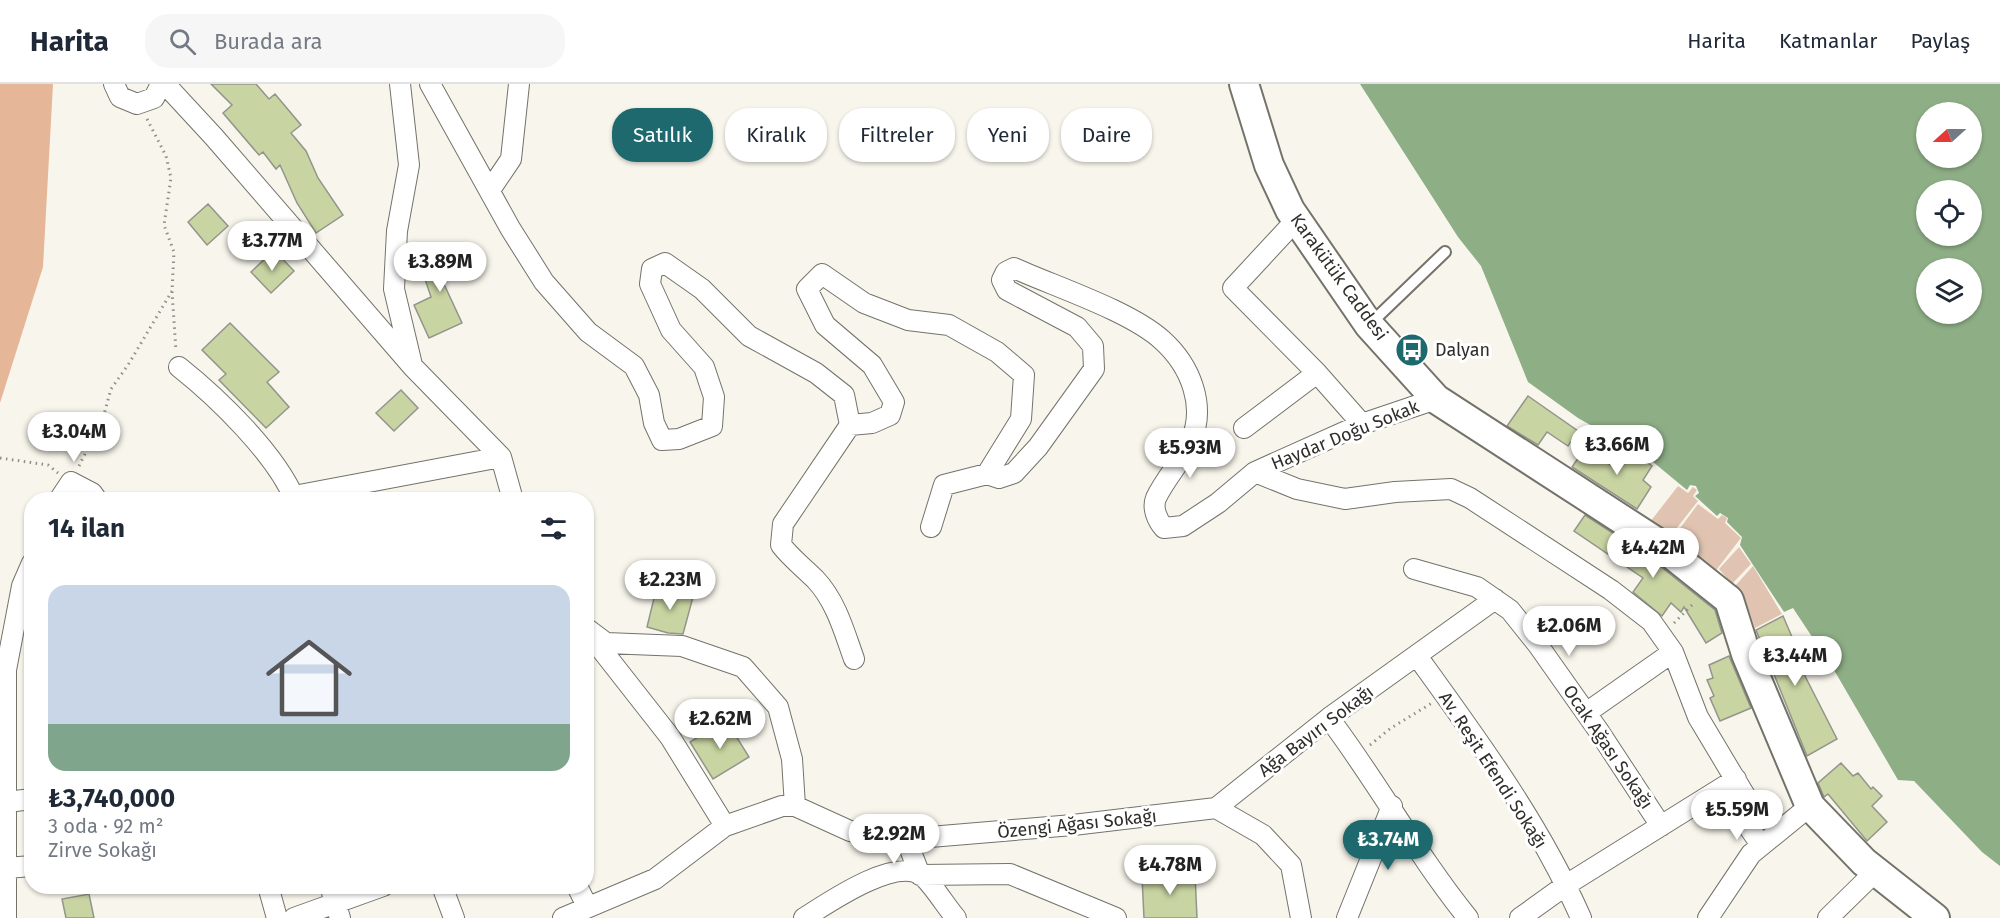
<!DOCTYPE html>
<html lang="tr">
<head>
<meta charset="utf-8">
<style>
  body { margin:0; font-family:"Fira Sans",sans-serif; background:#f6f6f7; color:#1f2937; height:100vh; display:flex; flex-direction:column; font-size:22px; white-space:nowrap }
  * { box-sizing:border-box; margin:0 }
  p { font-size:20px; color:#747a83 }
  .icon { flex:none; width:33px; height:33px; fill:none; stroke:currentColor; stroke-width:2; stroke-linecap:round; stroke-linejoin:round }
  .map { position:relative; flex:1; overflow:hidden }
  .panel { position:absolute; left:24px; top:408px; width:570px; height:402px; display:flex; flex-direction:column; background:#fff; border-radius:24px; box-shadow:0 2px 4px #0004 }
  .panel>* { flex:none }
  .top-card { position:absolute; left:612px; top:24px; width:570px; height:54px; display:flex; gap:12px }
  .needle { width:39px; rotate:249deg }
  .fabs { position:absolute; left:1916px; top:18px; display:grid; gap:12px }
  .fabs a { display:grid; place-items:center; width:66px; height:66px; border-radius:50%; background:#fff; box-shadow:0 2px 4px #0004; font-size:30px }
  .price { position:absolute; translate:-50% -51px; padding:0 14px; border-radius:21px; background:#fff; color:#222; font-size:20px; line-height:39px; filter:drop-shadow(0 2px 3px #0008) }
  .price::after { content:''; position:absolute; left:50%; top:36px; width:18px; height:14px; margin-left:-9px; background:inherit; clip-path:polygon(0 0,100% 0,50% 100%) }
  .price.selected { background:#1d696e; color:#fff }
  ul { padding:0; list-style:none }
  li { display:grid; align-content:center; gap:12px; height:318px; padding:0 24px }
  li+li { border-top:2px solid #e0e1e3 }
  li span { display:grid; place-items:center; height:186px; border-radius:18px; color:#555 }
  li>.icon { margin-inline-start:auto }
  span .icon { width:108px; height:108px; fill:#fffc; stroke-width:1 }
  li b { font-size:26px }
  h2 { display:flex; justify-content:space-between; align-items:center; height:72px; padding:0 24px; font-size:26px }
  .chip { padding:0 21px; border-radius:24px; background:#fff; box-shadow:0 2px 4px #0004; font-size:21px; line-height:54px }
  .chip.selected { background:#1d696e; color:#fff }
  header { display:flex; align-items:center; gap:36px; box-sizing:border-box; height:84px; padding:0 30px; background:#fff; border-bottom:2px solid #e0e1e3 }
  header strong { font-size:28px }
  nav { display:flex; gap:33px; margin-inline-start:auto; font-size:21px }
  .search { width:420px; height:54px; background:#f6f6f7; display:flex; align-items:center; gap:15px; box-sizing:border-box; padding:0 21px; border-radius:24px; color:#747a83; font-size:22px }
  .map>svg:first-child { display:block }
  .green { fill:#e0c4b1 }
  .forest { fill:#e5b798 }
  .water { fill:#8eae86; fill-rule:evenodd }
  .building { fill:#c8d4a2; stroke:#93958d; stroke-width:1.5 }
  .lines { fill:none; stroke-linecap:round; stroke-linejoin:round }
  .service-casing { stroke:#74736a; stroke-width:14 }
  .minor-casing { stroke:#74736a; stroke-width:22 }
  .secondary-casing { stroke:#74736a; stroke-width:32 }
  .path { stroke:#908e88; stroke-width:3; stroke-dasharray:1.5 4.5; stroke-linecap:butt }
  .service { stroke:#fff; stroke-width:10 }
  .minor { stroke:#fff; stroke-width:20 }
  .secondary { stroke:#fff; stroke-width:28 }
  .labels { text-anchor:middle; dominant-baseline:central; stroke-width:6; stroke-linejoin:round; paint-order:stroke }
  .street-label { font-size:18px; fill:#2f2e2b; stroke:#fff }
  .poi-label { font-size:18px; fill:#2f2e2b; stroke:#fff; text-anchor:start }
</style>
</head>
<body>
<header>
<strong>Harita</strong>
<div class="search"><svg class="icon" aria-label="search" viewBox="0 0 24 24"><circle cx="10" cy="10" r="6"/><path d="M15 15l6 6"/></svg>Burada ara</div>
<nav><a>Harita</a><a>Katmanlar</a><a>Paylaş</a></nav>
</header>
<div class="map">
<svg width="2000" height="834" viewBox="0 0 2000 834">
  <rect width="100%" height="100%" fill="#f8f6ec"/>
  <path class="green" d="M 1678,402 L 1688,409 L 1693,403 L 1697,406 L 1693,412 L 1698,417 L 1669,454 L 1650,438 Z
    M 1698,420 L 1718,435 L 1722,431 L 1727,434 L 1725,439 L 1741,454 L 1714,489 L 1672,455 Z
    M 1739,463 L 1751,480 L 1732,500 L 1719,485 Z
    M 1753,482 L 1782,530 L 1755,544 L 1742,506 L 1735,502 Z"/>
  <path class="forest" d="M 0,0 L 53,0 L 43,183 L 0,319 Z"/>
  <path class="water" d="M 1360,0 L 2000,0 L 2000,782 L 1982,768 L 1914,697 L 1898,696 L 1834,586 L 1793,524 L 1784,528 L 1740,461 L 1742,453 L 1727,438 L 1728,434 L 1720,429 L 1717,432 L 1695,412 L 1699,409 L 1696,402 L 1690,401 L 1687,406 L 1647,373 L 1578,334 L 1528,298 L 1481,182 L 1458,153 ZM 1926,28 L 1971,28 L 1971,74 L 1926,74 ZM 1926,106 L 1971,106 L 1971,152 L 1926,152 ZM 1926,184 L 1971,184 L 1971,230 L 1926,230 Z"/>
  <path class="building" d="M 211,0 L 256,0 L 269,15 L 275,10 L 301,41 L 291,49 L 306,67 L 318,94 L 343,131 L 316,149 L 297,119 L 280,81 L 276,85 L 263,68 L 259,71 L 223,29 L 232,21 Z
    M 208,120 L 228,142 L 207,161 L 188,138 Z
    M 456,165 L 465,190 L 443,198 L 462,239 L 429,254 L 414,221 L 431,213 L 419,177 Z
    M 274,166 L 294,187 L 271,209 L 251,188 Z
    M 230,239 L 279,288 L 267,298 L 289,323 L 266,344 L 219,296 L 226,290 L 202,266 Z
    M 401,306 L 418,324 L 394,347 L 376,329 Z
    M 1528,312 L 1578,347 L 1568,362 L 1547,348 L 1538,361 L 1507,342 Z
    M 1585,364 L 1618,386 L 1631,367 L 1652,382 L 1643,396 L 1651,403 L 1637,425 L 1572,383 Z
    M 1585,431 L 1645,470 L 1715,526 L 1722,549 L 1706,559 L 1684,523 L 1681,528 L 1671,519 L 1662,532 L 1633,508 L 1643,494 L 1574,447 Z
    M 657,502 L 693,513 L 683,550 L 668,549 L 647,543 Z
    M 1783,532 L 1792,553 L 1789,555 L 1806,594 L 1837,655 L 1807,672 L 1756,546 Z
    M 1729,572 L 1751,624 L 1720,637 L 1710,614 L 1714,612 L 1707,596 L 1713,594 L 1709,581 Z
    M 726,636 L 749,673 L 713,695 L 690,658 Z
    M 1841,679 L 1853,692 L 1858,689 L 1871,705 L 1873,703 L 1882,712 L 1872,722 L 1887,738 L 1867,757 L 1828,710 L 1824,713 L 1818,699 Z
    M 1195,789 L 1197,834 L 1144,834 L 1142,793 Z
    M 89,810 L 94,834 L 66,834 L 62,815 Z"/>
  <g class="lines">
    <defs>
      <path id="service" d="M 1370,240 L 1445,168"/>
      <path id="minor" d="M 114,0 L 120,13 L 137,20 L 154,14 L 161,0
        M 165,0 L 214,53 L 413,283 L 501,373 L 513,416
        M 400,0 L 409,81 L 397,147 L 394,205 L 412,281
        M 430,0 L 510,144 L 544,198 L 588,248 L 634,282 L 649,311 L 654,339 L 662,356 L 679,355 L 712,342 L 714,313 L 704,283 L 671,246 L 650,200 L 652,185 L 665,179 L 702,205 L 749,252 L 816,289 L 844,311 L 850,341 L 783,440 L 781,461 C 791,474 803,483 815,495 C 836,517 844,547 854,575
        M 490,106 L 511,75 L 519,0
        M 1297,135 L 1233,204 L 1317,289 L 1362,340
        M 179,283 C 218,314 276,370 295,416
        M 850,341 L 872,339 L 890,331 L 894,318 L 872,281 L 825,241 L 807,205 L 822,190 L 864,219 L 908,236 L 949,241 L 997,268 L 1024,291 L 1021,335 L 987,390
        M 1244,344 L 1317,289
        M 1255,388 L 1297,405 L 1345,415 L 1395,408 L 1451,405 L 1470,414 L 1611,506 L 1651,537 L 1673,568 L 1698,633 L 1753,725 L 1750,745 L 1761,761
        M 294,412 L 501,373
        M 59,416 L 71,398 L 92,409 L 97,416
        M 931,443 L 944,401 L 987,390 L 999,394 L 1014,389 L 1038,363 L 1094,285 L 1093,262 L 1077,243 L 1007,206 L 1002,196 L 1006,188 L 1014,184 C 1056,203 1130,227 1162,256 C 1191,282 1207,323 1190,359 C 1181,378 1165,395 1156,414 C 1152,424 1157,436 1164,444 L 1183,442 L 1218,419 L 1255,388 L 1362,340 L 1436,315
        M 1414,485 L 1477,503 L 1510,526 L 1538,561 L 1598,646 L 1661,742
        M 586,544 L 606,559 L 682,562 L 743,583 L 778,623 L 792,675 L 795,722
        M 601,565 L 670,653 L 725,742
        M 1417,572 C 1477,655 1540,740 1581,834
        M 1586,629 L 1673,568
        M 1329,634 C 1378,699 1417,771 1468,834
        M 7,718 L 32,715
        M 1216,724 L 1329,634 L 1495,515
        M 906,755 L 920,791 L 1010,790 L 1116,834
        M 6,784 L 32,782
        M 268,802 L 277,834
        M 330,802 L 340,834
        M 442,802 L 454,834
        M 577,802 L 587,822
        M 6,834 L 6,586 L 22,502 L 32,479
        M 294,834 L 383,802
        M 563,834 L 655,795 L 725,742 L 782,722 L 795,722 L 850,747 L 906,755 L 1073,741 L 1216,724 L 1263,751 L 1291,781 L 1301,834
        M 804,834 C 828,819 891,775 920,790 C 930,796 947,824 956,834
        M 1347,834 L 1392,722
        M 1520,834 L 1566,801 L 1736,695
        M 1708,834 L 1751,770 L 1810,722
        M 1828,834 L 1876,787"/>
      <path id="secondary" d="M 1244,0 L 1269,81 L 1290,126 L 1369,241 L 1436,315 L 1655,457 L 1729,516 L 1746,570 L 1810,722 L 1864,778 L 1935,834"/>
    </defs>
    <use href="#service" class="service-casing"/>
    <use href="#minor" class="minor-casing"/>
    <use href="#secondary" class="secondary-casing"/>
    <path class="path" d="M 147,35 L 166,72 L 171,94 L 164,141 L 174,168 L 172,207 L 176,267
      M 0,374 L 48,381 L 58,389
      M 79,382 L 103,334 L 111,305 L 128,281 L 172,207
      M 1674,539 L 1695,518
      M 1370,661 L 1391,644 L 1432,619"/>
    <use href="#service" class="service"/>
    <use href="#minor" class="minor"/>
    <use href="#secondary" class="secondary"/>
  </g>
  <defs>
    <symbol id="bus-disc" viewBox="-11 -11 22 22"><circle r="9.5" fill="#1d696e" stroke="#fff"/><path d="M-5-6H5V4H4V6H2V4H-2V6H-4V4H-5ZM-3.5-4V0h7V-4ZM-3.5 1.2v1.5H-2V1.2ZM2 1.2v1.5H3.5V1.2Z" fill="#fff"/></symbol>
  </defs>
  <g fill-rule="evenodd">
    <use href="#bus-disc" x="1393" y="247" width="38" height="38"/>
  </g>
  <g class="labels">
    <g class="street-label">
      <text transform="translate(1339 193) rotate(54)">Karakütük Caddesi</text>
      <text transform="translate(1345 351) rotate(-22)">Haydar Doğu Sokak</text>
      <text transform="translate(1316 647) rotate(-37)">Ağa Bayırı Sokağı</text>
      <text transform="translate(1608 663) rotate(56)">Ocak Ağası Sokağı</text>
      <text transform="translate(1493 686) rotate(57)">Av. Reşit Efendi Sokağı</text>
      <text transform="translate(1077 740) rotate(-6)">Özengi Ağası Sokağı</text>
    </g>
    <g class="poi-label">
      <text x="1435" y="266">Dalyan</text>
    </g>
  </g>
</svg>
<div class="fabs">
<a><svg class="needle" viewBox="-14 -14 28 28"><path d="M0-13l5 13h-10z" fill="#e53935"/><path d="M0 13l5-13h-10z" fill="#747a83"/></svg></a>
<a><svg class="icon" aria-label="locate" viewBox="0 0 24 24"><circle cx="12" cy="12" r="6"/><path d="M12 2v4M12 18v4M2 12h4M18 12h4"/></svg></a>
<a><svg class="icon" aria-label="layers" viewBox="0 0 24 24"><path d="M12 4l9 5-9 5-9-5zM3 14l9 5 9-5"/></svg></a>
</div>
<b class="price" style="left:272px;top:188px">₺3.77M</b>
<b class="price" style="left:440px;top:209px">₺3.89M</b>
<b class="price" style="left:74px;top:379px">₺3.04M</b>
<b class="price" style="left:1617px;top:392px">₺3.66M</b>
<b class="price" style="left:1190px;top:395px">₺5.93M</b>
<b class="price" style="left:1653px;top:495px">₺4.42M</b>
<b class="price" style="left:670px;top:527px">₺2.23M</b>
<b class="price" style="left:1569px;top:573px">₺2.06M</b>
<b class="price" style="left:1795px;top:603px">₺3.44M</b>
<b class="price" style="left:720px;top:666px">₺2.62M</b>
<b class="price" style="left:1737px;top:757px">₺5.59M</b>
<b class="price" style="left:894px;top:781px">₺2.92M</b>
<b class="price selected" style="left:1388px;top:787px">₺3.74M</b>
<b class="price" style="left:1170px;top:812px">₺4.78M</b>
<div class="top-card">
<a class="chip selected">Satılık</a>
<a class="chip">Kiralık</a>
<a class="chip">Filtreler</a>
<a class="chip">Yeni</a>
<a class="chip">Daire</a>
</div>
<section class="panel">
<h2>14 ilan<svg class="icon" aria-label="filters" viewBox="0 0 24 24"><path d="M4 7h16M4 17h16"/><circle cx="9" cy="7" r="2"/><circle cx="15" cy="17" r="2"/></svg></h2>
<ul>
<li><span style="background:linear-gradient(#c9d6e8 75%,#7fa58c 0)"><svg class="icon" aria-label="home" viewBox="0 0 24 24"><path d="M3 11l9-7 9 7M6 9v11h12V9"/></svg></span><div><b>₺3,740,000</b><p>3 oda · 92 m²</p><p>Zirve Sokağı</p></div></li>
</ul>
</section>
</div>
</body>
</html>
